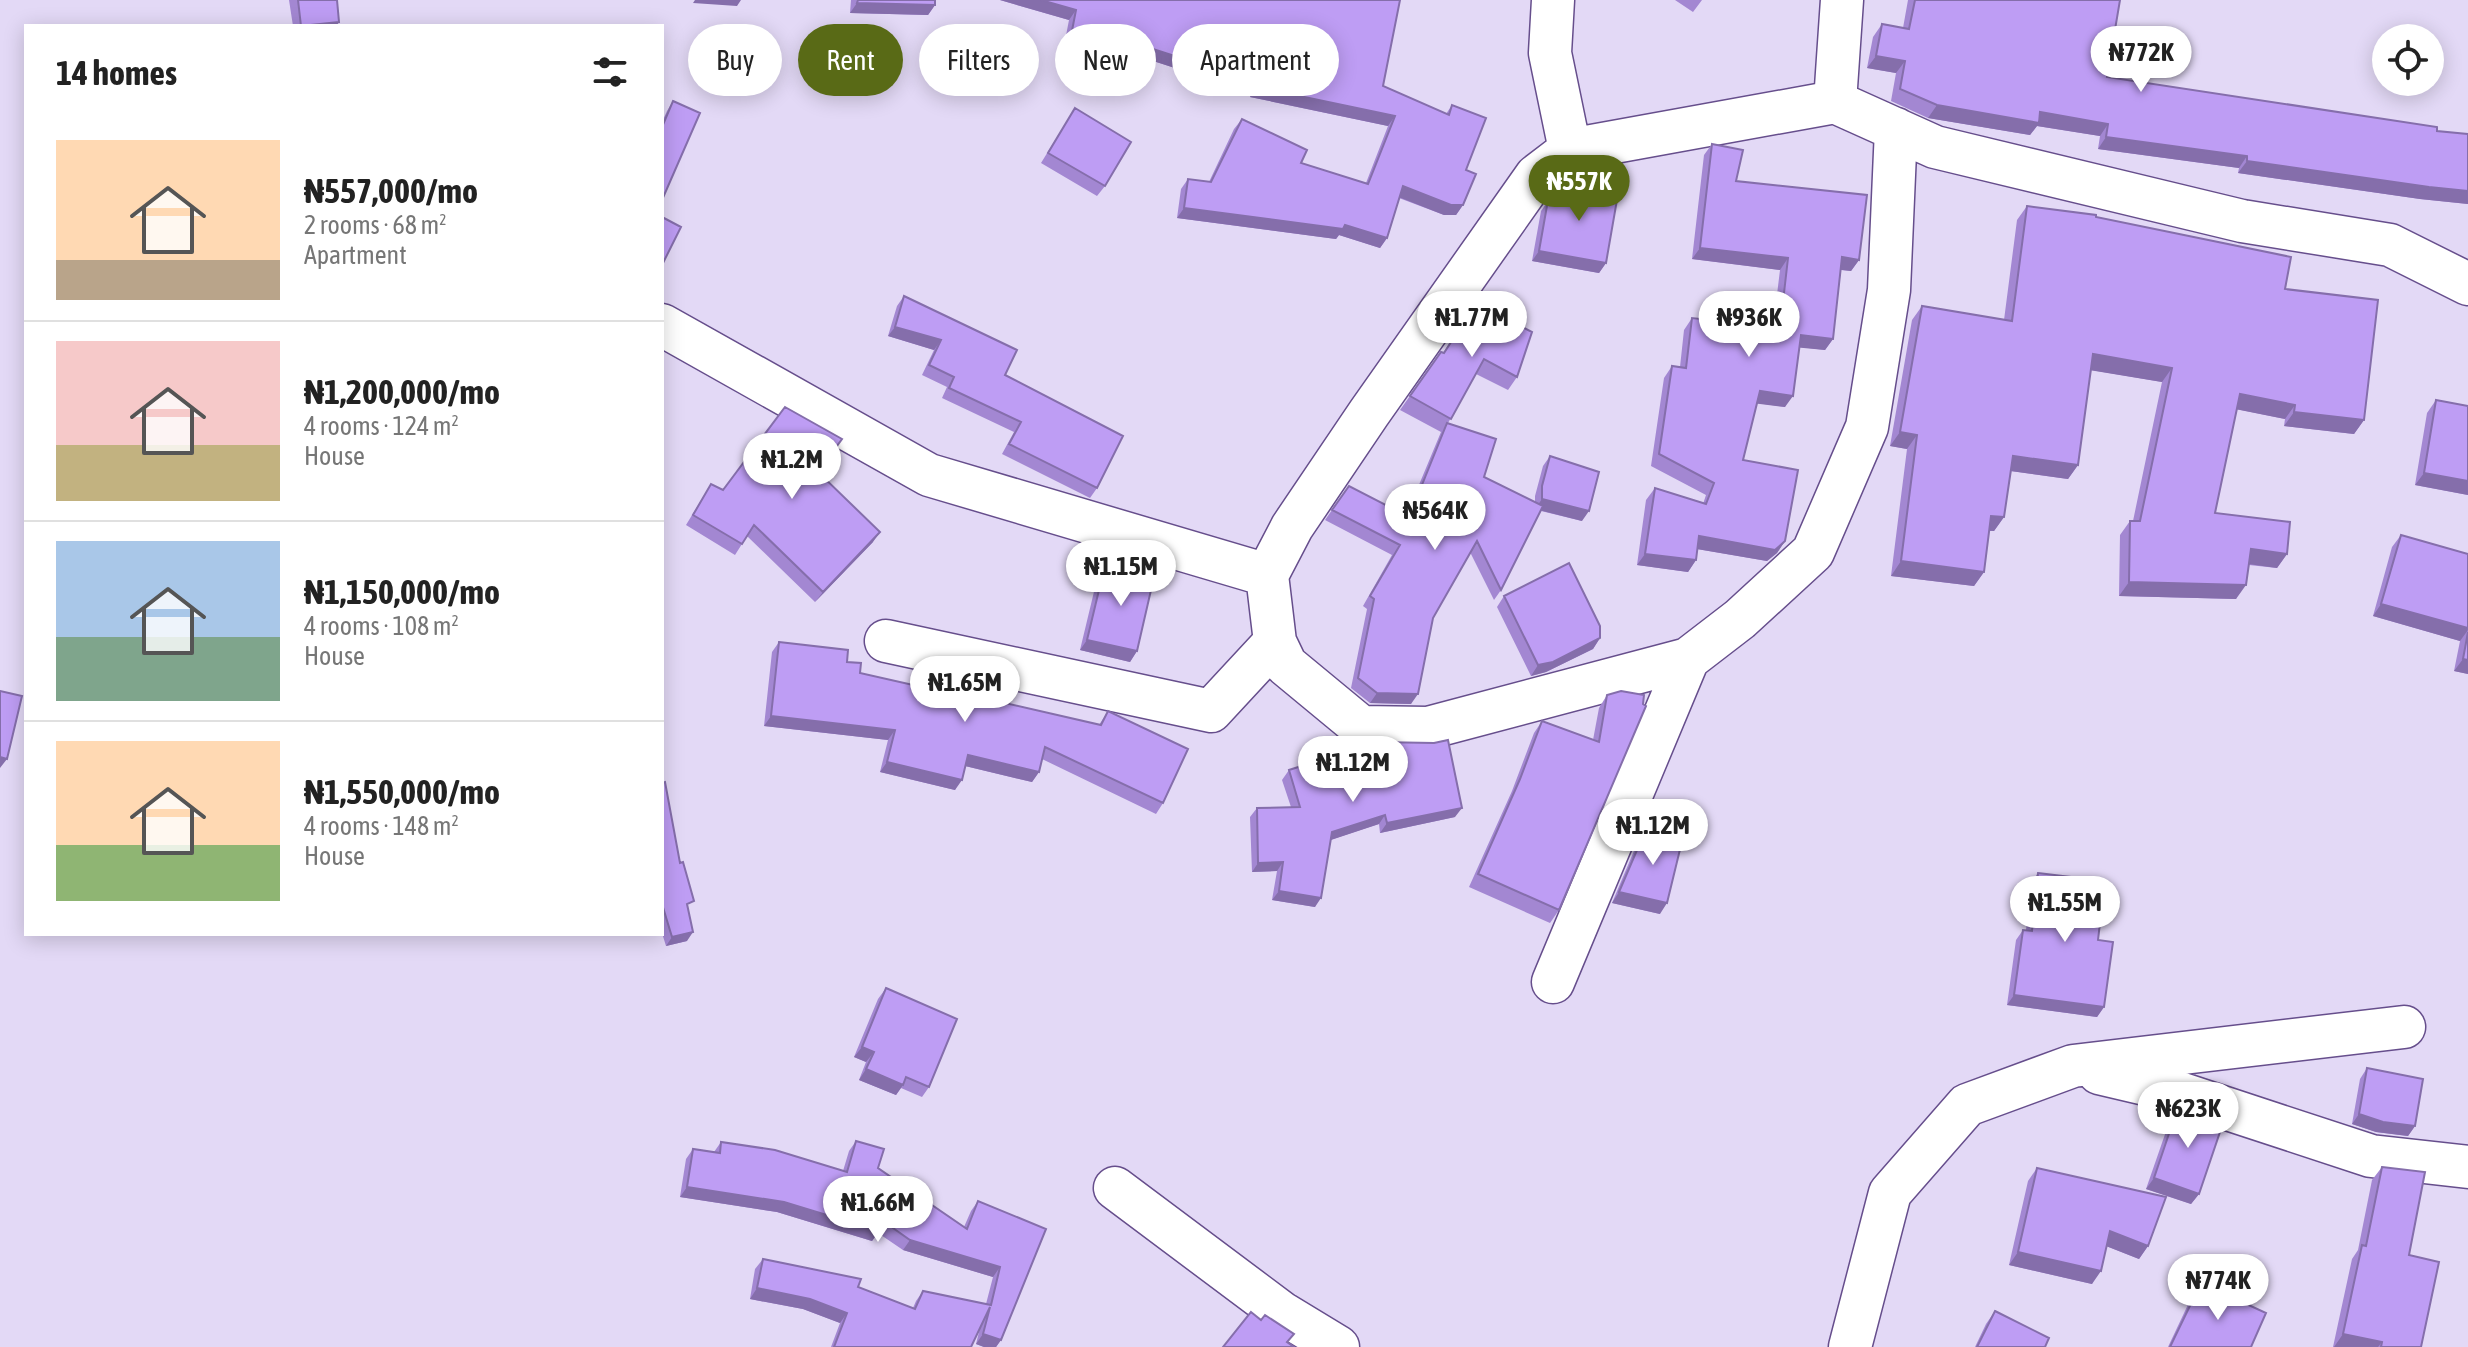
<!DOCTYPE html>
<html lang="en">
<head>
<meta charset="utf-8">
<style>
  body { margin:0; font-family:"Asap Condensed",sans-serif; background:#f2f2f2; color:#222; height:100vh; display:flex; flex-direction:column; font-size:30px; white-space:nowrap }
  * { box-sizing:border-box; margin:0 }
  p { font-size:26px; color:#767676 }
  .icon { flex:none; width:44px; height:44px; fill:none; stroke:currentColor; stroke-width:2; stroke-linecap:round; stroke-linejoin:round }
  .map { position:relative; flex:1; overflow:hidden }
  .side { position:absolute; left:24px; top:24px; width:640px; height:912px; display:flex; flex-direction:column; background:#fff; border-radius:0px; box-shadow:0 4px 20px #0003 }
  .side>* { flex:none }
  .guide { position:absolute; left:688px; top:24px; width:760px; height:72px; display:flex; gap:16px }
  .controls { position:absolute; left:2372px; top:24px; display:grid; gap:16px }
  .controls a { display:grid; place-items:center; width:72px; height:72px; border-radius:50%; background:#fff; box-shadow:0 4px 20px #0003; font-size:40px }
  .price { position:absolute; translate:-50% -68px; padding:0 18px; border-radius:28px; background:#fff; color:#222; font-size:26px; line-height:52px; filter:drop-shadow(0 2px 4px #0008) }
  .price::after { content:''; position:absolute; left:50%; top:48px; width:24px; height:18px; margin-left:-12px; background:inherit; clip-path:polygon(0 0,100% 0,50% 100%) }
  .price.selected { background:#596a16; color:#fff }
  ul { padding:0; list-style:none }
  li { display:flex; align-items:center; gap:24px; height:200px; padding:0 32px }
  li+li { border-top:2px solid #e0e0e0 }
  li span { display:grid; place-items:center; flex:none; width:224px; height:160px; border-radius:0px; color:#555 }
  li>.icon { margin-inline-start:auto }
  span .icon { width:96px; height:96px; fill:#fffc; stroke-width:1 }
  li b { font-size:34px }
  h2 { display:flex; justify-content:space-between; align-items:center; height:96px; padding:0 32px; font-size:34px }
  .chip { padding:0 28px; border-radius:36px; background:#fff; box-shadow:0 4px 20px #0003; font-size:28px; line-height:72px }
  .chip.selected { background:#596a16; color:#fff }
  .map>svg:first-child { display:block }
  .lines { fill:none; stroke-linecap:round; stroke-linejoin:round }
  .minor-casing { stroke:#664e8c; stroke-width:45 }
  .minor { stroke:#fff; stroke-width:42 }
  .wall { fill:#a387d2 }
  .shaded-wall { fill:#856eab }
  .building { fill:#be9df4; stroke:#856eab; stroke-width:2 }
</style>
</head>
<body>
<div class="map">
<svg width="2468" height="1347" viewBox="0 0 2468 1347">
  <rect width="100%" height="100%" fill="#e3d9f6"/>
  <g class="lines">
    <defs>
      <path id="minor" d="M 1553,0 L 1550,53 L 1570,150
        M 1835,102 L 1842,0
        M 662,325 L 929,475 L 1267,575
        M 886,641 L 1211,711 L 1275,642 L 1267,575 L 1292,527 L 1369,413 L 1536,176 L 1570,150 L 1835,102 L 1935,147 L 2242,221 L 2390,245 L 2468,284
        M 1275,642 L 1286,665 L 1361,727 L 1428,728 L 1688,659
        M 1553,982 L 1688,659 L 1740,619 L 1813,552 L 1867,427 L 1889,290 L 1896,129
        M 2099,1073 L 2167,1089 L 2371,1156 L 2468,1167
        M 1115,1188 L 1282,1313 L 1338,1347
        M 1850,1347 L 1890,1193 L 1967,1105 L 2073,1066 L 2404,1027"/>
    </defs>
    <use href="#minor" class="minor-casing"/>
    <use href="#minor" class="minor"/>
  </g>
  <path class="wall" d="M 289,0 L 337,0 L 339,22 L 336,26 L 293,26 Z
    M 851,0 L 935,0 L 935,5 L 928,15 L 850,13 Z
    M 1000,0 L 1400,0 L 1383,86 L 1446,114 L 1452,105 L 1466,170 L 1463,205 L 1456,215 L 1444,215 L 1399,198 L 1387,238 L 1380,248 L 1339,235 L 1336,239 L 1177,218 L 1181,189 L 1188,179 L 1209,182 L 1234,129 L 1242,119 L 1301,163 L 1366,183 L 1388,126 L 1250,97 L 1252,93 L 1144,58 L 1139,66 L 1063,51 L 1069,20 Z
    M 1675,0 L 1702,0 L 1693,12 Z
    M 1908,0 L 2120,0 L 2107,77 L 2437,131 L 2468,134 L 2468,204 L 2420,199 L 2238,173 L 2239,168 L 2098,149 L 2100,136 L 2037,126 L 2030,135 L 1928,118 L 1891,101 L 1896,73 L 1867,68 L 1873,37 L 1882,24 L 1903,28 Z
    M 673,101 L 662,200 L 662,122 L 667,111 Z
    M 1075,108 L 1105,186 L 1097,196 L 1041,163 Z
    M 1712,144 L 1736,181 L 1859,260 L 1851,271 L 1841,270 L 1833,339 L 1825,350 L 1800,347 L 1785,407 L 1757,403 L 1743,460 L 1785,541 L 1777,553 L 1767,561 L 1697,549 L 1696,560 L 1688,572 L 1637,565 L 1646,500 L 1655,488 L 1703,504 L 1706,495 L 1651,466 L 1664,378 L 1672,366 L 1680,367 L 1684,330 L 1692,318 L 1773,327 L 1780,270 L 1692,259 L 1704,155 Z
    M 1560,184 L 1606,263 L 1599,273 L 1532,261 L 1541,211 Z
    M 2027,206 L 2096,217 L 2285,289 L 2364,420 L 2354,434 L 2284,426 L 2285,419 L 2236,409 L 2215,513 L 2287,554 L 2277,568 L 2249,565 L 2236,599 L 2119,596 L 2120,535 L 2130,521 L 2133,521 L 2162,382 L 2091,370 L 2078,465 L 2068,479 L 2011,471 L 2004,517 L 1994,531 L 1989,531 L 1984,572 L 1974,586 L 1891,576 L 1907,449 L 1890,446 L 1912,320 L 1922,306 L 2004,320 L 2017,220 Z
    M 904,296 L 1005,375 L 1097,488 L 1090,498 L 1002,454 L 1014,432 L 942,398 L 947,387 L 922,375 L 934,350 L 888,336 L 897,306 Z
    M 1476,303 L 1517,377 L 1508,390 L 1476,374 L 1448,423 L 1484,477 L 1535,502 L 1535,496 L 1543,466 L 1550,456 L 1582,521 L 1541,511 L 1501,590 L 1494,600 L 1470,552 L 1433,618 L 1411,704 L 1370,703 L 1351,688 L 1367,609 L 1363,606 L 1392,555 L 1325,520 L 1349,486 L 1406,516 L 1441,432 L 1400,410 L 1441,352 L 1443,353 Z
    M 2436,400 L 2468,495 L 2415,485 L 2427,413 Z
    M 818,472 L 873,542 L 815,602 L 747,536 L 735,555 L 686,525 L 711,484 L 723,490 Z
    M 2401,535 L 2468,554 L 2468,674 L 2454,671 L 2460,641 L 2373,616 L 2392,547 Z
    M 1105,565 L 1137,651 L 1130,662 L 1080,650 L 1098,575 Z
    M 1504,596 L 1600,638 L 1593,649 L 1546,672 L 1531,676 L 1497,607 Z
    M 779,642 L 847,662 L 860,673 L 964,697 L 966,694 L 1099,725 L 1108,711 L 1163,803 L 1156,814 L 1042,759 L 1039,772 L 1032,782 L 965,766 L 955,790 L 880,772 L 888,740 L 764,726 L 772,652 Z
    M 1621,691 L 1559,910 L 1550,923 L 1469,887 L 1512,791 L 1534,733 L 1542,721 L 1593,740 L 1599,708 L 1607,695 Z
    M 1289,770 L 1455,817 L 1380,833 L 1379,824 L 1330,840 L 1315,907 L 1272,900 L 1277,871 L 1252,872 L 1250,817 L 1257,808 L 1291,807 L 1282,780 Z
    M 662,783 L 688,910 L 687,941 L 666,946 L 662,933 Z
    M 1646,829 L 1660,914 L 1612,903 L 1639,839 Z
    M 2038,873 L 2098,940 L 2104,1007 L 2097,1017 L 2007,1005 L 2016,940 L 2023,930 L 2026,930 L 2031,883 Z
    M 886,988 L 929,1087 L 922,1097 L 901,1088 L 896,1095 L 859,1080 L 866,1062 L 854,1057 L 878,999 Z
    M 2367,1068 L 2415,1126 L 2408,1136 L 2376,1132 L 2352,1124 L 2360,1079 Z
    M 2178,1107 L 2199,1194 L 2191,1204 L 2146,1189 L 2171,1117 Z
    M 856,1141 L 878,1168 L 964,1227 L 971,1211 L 978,1201 L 1046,1229 L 1001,1340 L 996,1347 L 984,1347 L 976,1344 L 980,1328 L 971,1347 L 831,1347 L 840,1323 L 803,1309 L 750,1299 L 755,1269 L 763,1259 L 858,1287 L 913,1308 L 916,1301 L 923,1291 L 986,1304 L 993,1277 L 903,1250 L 878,1233 L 872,1241 L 777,1212 L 680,1197 L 686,1159 L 693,1149 L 714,1152 L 721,1142 L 843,1171 L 849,1151 Z
    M 2382,1167 L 2409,1255 L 2421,1347 L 2333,1347 L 2352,1259 L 2358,1250 L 2372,1180 Z
    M 2037,1168 L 2148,1246 L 2139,1259 L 2106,1246 L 2092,1284 L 2009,1265 L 2028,1181 Z
    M 2201,1283 L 2251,1347 L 2168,1347 L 2193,1294 Z
    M 1995,1311 L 2045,1347 L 1975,1347 L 1986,1324 Z"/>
  <path class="shaded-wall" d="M 695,0 L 741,0 L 737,6 L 693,3 Z
    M 1000,0 L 1041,0 L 1076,10 L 1069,20 Z
    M 857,3 L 935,5 L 928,15 L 850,13 Z
    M 339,22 L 336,26 L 304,26 Z
    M 1070,41 L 1147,47 L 1259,83 L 1252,93 L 1144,58 L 1139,66 L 1063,51 Z
    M 1876,56 L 1905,61 L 1896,73 L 1867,68 Z
    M 1257,87 L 1395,116 L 1388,126 L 1250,97 Z
    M 1937,105 L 2040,112 L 2108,124 L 2100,136 L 2037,126 L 2030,135 L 1928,118 Z
    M 2106,137 L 2247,156 L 2239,168 L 2098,149 Z
    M 2247,161 L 2468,191 L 2468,204 L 2420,199 L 2238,173 Z
    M 1403,186 L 1463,205 L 1456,215 L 1444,215 L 1396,196 Z
    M 1184,208 L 1345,225 L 1387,238 L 1380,248 L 1339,235 L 1336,239 L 1177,218 Z
    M 1700,248 L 1788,258 L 1780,270 L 1692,259 Z
    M 1539,251 L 1606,263 L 1599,273 L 1532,261 Z
    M 1842,257 L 1859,260 L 1851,271 L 1834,269 Z
    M 895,327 L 941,340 L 934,350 L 888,336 Z
    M 1801,335 L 1833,339 L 1825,350 L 1793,347 Z
    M 2093,354 L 2172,368 L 2162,382 L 2083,369 Z
    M 1760,391 L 1793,396 L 1785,407 L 1752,403 Z
    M 2240,394 L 2295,405 L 2285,419 L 2230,408 Z
    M 2294,412 L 2364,420 L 2354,434 L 2284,426 Z
    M 1900,432 L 1917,435 L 1907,449 L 1890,446 Z
    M 2013,456 L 2078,465 L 2068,479 L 2003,470 Z
    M 2424,473 L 2468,481 L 2468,495 L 2415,485 Z
    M 1542,499 L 1589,511 L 1582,521 L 1535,509 Z
    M 1991,516 L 2004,517 L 1994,531 L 1981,530 Z
    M 880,532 L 873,542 L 815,602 L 823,592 Z
    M 1699,536 L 1785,541 L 1777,553 L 1767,561 L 1691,548 Z
    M 2251,549 L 2287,554 L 2277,568 L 2241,563 Z
    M 1645,554 L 1696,560 L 1688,572 L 1637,565 Z
    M 1901,561 L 1984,572 L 1974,586 L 1891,576 Z
    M 2129,582 L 2246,585 L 2236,599 L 2119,596 Z
    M 2381,604 L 2468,628 L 2468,630 L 2460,641 L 2373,616 Z
    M 1600,638 L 1593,649 L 1546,672 L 1531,676 L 1538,665 Z
    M 1087,640 L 1137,651 L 1130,662 L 1080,650 Z
    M 2463,659 L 2468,660 L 2468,674 L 2454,671 Z
    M 1377,693 L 1418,694 L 1411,704 L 1370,703 Z
    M 771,716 L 895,730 L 888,740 L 764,726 Z
    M 968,755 L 1039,772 L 1032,782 L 961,765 Z
    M 0,757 L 7,759 L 0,768 Z
    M 887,762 L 962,780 L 955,790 L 880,772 Z
    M 1462,808 L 1455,817 L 1380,833 L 1387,823 Z
    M 1385,815 L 1379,824 L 1325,842 L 1332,832 Z
    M 1283,862 L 1277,871 L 1252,872 L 1258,863 Z
    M 1279,891 L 1321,898 L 1315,907 L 1272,900 Z
    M 1619,892 L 1667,903 L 1660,914 L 1612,903 Z
    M 693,932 L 687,941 L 666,946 L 672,937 Z
    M 2014,995 L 2104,1007 L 2097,1017 L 2007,1005 Z
    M 862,1047 L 874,1052 L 866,1062 L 854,1057 Z
    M 866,1069 L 903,1085 L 896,1095 L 859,1080 Z
    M 2359,1114 L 2415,1126 L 2408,1136 L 2376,1132 L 2352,1124 Z
    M 2154,1178 L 2199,1194 L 2191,1204 L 2146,1189 Z
    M 687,1187 L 784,1202 L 879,1231 L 872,1241 L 777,1212 L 680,1197 Z
    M 2110,1231 L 2148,1246 L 2139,1259 L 2101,1244 Z
    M 910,1240 L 1000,1267 L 993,1277 L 903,1250 Z
    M 2018,1252 L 2101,1271 L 2092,1284 L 2009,1265 Z
    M 757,1288 L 810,1299 L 847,1313 L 840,1323 L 803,1309 L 750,1299 Z
    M 983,1334 L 1001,1340 L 996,1347 L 984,1347 L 976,1344 Z
    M 2343,1334 L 2382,1342 L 2378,1347 L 2334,1347 Z"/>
  <path class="building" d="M 298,0 L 337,0 L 339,22 L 301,26 Z
    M 858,0 L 935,0 L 935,5 L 857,3 Z
    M 1041,0 L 1400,0 L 1383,86 L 1449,115 L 1452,105 L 1486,118 L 1466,170 L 1476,174 L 1463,205 L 1451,205 L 1403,186 L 1387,238 L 1345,225 L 1343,229 L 1184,208 L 1188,179 L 1211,182 L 1242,119 L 1307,150 L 1301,163 L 1368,184 L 1395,116 L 1257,87 L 1259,83 L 1147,47 L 1146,56 L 1070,41 L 1076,10 Z
    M 1915,0 L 2120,0 L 2107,77 L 2437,127 L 2437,131 L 2468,134 L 2468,191 L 2429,187 L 2247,161 L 2247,156 L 2106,137 L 2108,124 L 2040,112 L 2039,123 L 1937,105 L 1900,89 L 1905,61 L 1876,56 L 1882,24 L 1909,29 Z
    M 673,101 L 700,113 L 662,200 L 662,127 Z
    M 1075,108 L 1131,142 L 1105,186 L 1048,153 Z
    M 1712,144 L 1743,150 L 1736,181 L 1867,195 L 1859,260 L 1842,257 L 1833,339 L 1801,335 L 1793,396 L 1760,391 L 1743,460 L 1798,470 L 1785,541 L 1775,550 L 1699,536 L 1696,560 L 1645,554 L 1655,488 L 1706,504 L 1714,483 L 1659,454 L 1672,366 L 1686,368 L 1692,318 L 1780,328 L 1788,258 L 1700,248 Z
    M 1560,184 L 1618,194 L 1606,263 L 1539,251 L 1548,200 Z
    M 2027,206 L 2096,215 L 2096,217 L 2291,257 L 2285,289 L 2378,300 L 2364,420 L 2294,412 L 2295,405 L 2240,394 L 2215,513 L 2290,522 L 2287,554 L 2251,549 L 2246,585 L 2129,582 L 2130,521 L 2140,521 L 2172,368 L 2093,354 L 2078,465 L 2013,456 L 2004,517 L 1991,516 L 1984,572 L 1901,561 L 1917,435 L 1900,432 L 1922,306 L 2012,321 Z
    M 662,217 L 681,227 L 662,265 Z
    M 904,296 L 1017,350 L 1005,375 L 1123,436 L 1097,488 L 1009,444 L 1021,422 L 949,388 L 954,377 L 929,365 L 941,340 L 895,327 Z
    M 1476,303 L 1532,332 L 1517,377 L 1484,359 L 1451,419 L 1410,396 L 1441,352 L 1444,353 Z
    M 2436,400 L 2468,406 L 2468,481 L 2424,473 Z
    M 785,407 L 842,439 L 818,472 L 880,532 L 823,592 L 754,525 L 742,544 L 693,515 L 711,484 L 723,490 Z
    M 1447,423 L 1496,439 L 1484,477 L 1543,506 L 1501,590 L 1477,541 L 1433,618 L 1418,694 L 1377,693 L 1358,678 L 1374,599 L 1370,596 L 1400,545 L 1332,510 L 1349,486 L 1409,517 Z
    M 1550,456 L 1599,472 L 1589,511 L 1542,499 L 1542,486 Z
    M 2401,535 L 2468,554 L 2468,628 L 2381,604 Z
    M 1569,563 L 1600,626 L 1600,638 L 1553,662 L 1538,665 L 1504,596 Z
    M 1105,565 L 1154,577 L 1137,651 L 1087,640 Z
    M 2468,632 L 2468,660 L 2463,659 Z
    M 779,642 L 848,650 L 847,662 L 861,663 L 860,673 L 966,697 L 966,694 L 1101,725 L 1108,711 L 1188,749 L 1163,803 L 1045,747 L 1039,772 L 968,755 L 962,780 L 887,762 L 895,730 L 771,716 Z
    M 0,691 L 22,696 L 7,759 L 0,757 Z
    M 1621,691 L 1644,695 L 1643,704 L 1646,706 L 1559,910 L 1478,874 L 1520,779 L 1542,721 L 1599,742 L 1607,695 Z
    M 1448,740 L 1462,808 L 1387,823 L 1385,815 L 1332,832 L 1321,898 L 1279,891 L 1283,862 L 1258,863 L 1257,808 L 1300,807 L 1289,770 L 1377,742 L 1434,743 Z
    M 665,782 L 680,863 L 683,862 L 694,901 L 687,904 L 693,932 L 672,937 L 662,904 L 662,783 Z
    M 1646,829 L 1683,837 L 1667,903 L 1619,892 Z
    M 2038,873 L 2105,881 L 2098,940 L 2113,942 L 2104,1007 L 2014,995 L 2023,930 L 2032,931 Z
    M 886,988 L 957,1019 L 929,1087 L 906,1077 L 903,1085 L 866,1069 L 874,1052 L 862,1047 Z
    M 2367,1068 L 2423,1079 L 2415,1126 L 2383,1122 L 2359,1114 Z
    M 2178,1107 L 2223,1123 L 2199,1194 L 2154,1178 Z
    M 856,1141 L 884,1149 L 878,1168 L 967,1229 L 978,1201 L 1046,1229 L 1001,1340 L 983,1334 L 990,1307 L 971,1347 L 834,1347 L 847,1313 L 810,1299 L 757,1288 L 763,1259 L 861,1279 L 858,1287 L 915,1309 L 923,1291 L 991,1305 L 1000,1267 L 910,1240 L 883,1221 L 879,1231 L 784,1202 L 687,1187 L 693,1149 L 720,1153 L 721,1142 L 775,1150 L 847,1172 Z
    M 2382,1167 L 2425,1172 L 2409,1255 L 2439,1262 L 2421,1347 L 2381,1347 L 2382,1342 L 2343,1334 L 2362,1245 L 2366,1246 Z
    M 2037,1168 L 2166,1197 L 2148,1246 L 2110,1231 L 2101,1271 L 2018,1252 Z
    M 2201,1283 L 2266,1313 L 2251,1347 L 2170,1347 Z
    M 1995,1311 L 2049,1338 L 2045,1347 L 1977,1347 Z
    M 1251,1312 L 1261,1320 L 1265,1315 L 1294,1334 L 1287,1342 L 1294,1347 L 1223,1347 Z"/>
</svg>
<div class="controls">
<a><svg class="icon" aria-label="locate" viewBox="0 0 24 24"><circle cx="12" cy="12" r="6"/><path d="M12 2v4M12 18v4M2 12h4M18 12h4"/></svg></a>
</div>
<b class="price" style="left:2141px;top:94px">₦772K</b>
<b class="price selected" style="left:1579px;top:223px">₦557K</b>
<b class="price" style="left:1472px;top:359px">₦1.77M</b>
<b class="price" style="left:1749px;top:359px">₦936K</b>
<b class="price" style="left:792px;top:501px">₦1.2M</b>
<b class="price" style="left:1435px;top:552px">₦564K</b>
<b class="price" style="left:1121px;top:608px">₦1.15M</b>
<b class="price" style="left:965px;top:724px">₦1.65M</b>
<b class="price" style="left:1353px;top:804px">₦1.12M</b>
<b class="price" style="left:1653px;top:867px">₦1.12M</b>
<b class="price" style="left:2065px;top:944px">₦1.55M</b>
<b class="price" style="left:2188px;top:1150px">₦623K</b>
<b class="price" style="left:878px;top:1244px">₦1.66M</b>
<b class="price" style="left:2218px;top:1322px">₦774K</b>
<div class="guide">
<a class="chip">Buy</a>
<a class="chip selected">Rent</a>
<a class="chip">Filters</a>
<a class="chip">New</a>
<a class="chip">Apartment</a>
</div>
<section class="side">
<h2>14 homes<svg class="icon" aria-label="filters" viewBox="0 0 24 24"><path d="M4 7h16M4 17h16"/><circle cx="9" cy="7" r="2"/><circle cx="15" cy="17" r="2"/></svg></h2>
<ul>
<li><span style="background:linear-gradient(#ffd9b3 75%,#b9a48a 0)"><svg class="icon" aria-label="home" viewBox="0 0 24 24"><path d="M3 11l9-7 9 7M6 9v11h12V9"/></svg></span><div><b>₦557,000/mo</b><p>2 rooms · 68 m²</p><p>Apartment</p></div></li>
<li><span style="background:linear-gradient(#f6c9c9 65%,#c2b280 0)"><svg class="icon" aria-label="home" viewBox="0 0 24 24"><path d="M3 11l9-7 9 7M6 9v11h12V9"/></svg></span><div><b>₦1,200,000/mo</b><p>4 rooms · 124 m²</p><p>House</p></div></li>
<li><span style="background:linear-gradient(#a9c7e8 60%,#7fa58c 0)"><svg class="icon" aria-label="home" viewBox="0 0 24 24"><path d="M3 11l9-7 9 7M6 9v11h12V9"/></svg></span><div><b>₦1,150,000/mo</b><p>4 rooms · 108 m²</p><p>House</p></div></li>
<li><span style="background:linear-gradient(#ffd9b3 65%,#8fb573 0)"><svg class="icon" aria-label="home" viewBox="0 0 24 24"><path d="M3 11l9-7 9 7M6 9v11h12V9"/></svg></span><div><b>₦1,550,000/mo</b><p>4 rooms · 148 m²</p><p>House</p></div></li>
</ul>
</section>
</div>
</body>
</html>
